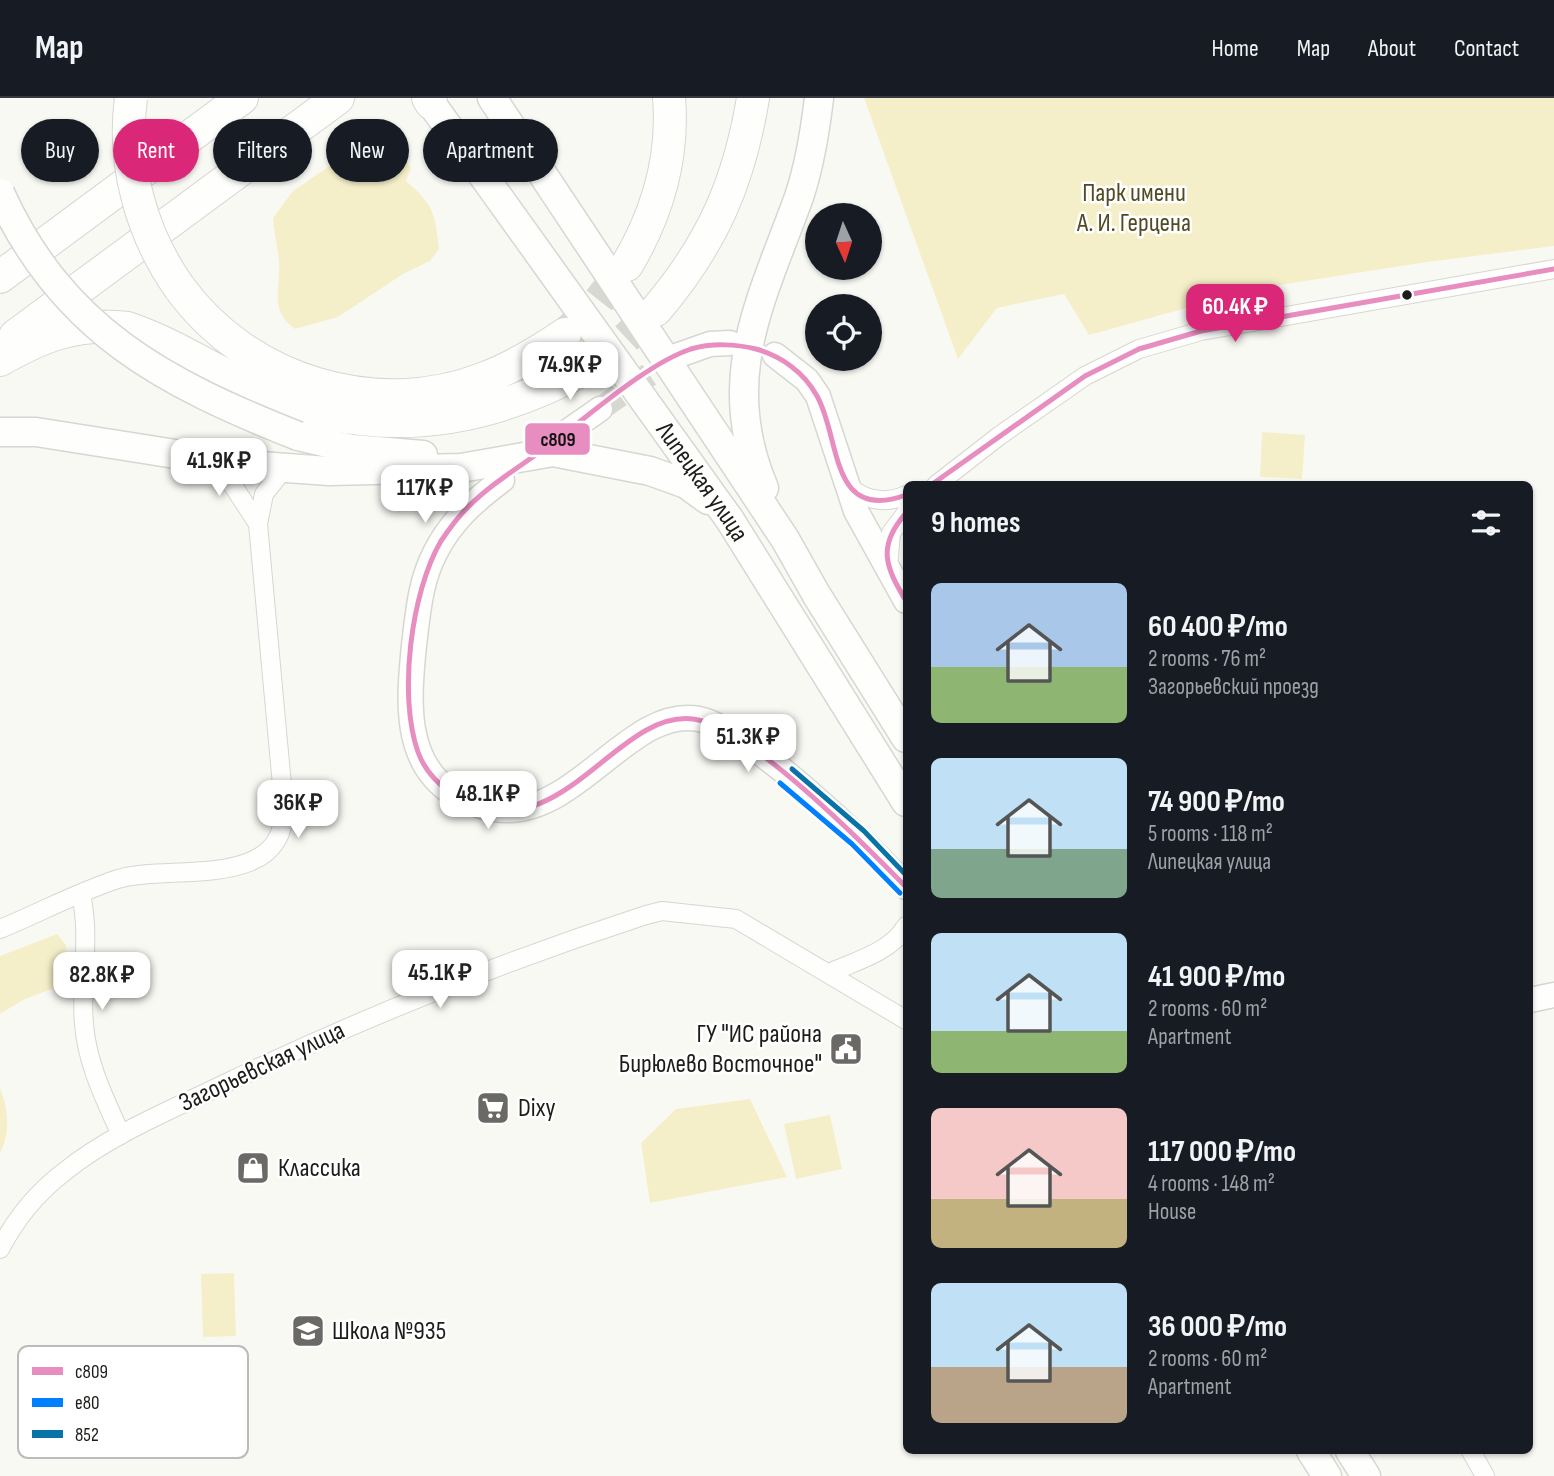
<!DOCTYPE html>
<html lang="en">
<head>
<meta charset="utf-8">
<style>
  body { margin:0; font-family:"Sofia Sans Condensed",sans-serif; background:#242831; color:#f1f3f6; height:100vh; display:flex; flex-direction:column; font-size:26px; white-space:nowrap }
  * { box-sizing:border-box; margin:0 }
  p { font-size:23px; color:#9ea1a6 }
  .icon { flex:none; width:38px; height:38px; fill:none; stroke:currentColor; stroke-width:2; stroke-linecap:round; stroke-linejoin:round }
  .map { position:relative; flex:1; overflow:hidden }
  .drawer { position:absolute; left:903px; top:383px; width:630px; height:973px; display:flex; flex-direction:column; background:#171b24; border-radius:10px; box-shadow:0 2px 5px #0004 }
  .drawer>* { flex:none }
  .guide { position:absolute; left:21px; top:21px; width:665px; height:63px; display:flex; gap:14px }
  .needle { width:46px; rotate:177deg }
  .buttons { position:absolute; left:805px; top:105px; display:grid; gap:14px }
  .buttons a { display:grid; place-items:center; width:77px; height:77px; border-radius:50%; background:#171b24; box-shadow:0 2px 5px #0004; font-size:35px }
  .price { position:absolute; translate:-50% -60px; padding:0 16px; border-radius:14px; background:#fff; color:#222; font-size:23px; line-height:46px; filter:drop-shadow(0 2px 4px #0008) }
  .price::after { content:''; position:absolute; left:50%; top:42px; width:21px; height:16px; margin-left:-10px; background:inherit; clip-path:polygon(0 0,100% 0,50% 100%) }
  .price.current { background:#db2777; color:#fff }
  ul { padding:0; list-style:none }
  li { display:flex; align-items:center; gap:21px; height:175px; padding:0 28px }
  li span { display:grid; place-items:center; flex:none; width:196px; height:140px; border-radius:10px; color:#555 }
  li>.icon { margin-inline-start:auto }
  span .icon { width:84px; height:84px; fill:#fffc; stroke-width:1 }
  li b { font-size:30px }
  h2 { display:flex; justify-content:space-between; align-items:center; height:84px; padding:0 28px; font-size:30px }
  .chip { padding:0 24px; border-radius:32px; background:#171b24; box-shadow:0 2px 5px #0004; font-size:24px; line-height:63px }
  .chip.current { background:#db2777; color:#fff }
  header { display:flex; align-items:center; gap:42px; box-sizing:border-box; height:98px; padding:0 35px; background:#171b24; border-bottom:2px solid #363941 }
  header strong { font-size:33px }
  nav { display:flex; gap:38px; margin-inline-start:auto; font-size:24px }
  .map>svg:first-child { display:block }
  .green { fill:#f5efc9 }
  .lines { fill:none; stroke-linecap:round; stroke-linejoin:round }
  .secondary-tunnel { stroke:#d8d8d3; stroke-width:24; stroke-dasharray:24 12; stroke-linecap:butt }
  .highway-tunnel { stroke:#d8d8d3; stroke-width:32; stroke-dasharray:32 16; stroke-linecap:butt }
  .street-casing { stroke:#d6d6d2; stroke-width:20 }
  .secondary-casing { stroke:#d6d6d2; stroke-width:27 }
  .primary-casing { stroke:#d6d6d2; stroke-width:31 }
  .highway-casing { stroke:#d6d6d2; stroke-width:34 }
  .street { stroke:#fefefd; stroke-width:18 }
  .secondary { stroke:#fefefd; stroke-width:24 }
  .primary { stroke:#fefefd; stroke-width:28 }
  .highway { stroke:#fefefd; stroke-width:32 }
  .primary-bridge-casing { stroke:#d6d6d2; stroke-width:31; stroke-linecap:butt }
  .highway-bridge-casing { stroke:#d6d6d2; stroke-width:34; stroke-linecap:butt }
  .primary-bridge { stroke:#fefefd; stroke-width:28 }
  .highway-bridge { stroke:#fefefd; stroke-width:32 }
  .bus-1-casing { stroke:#fff; stroke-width:10 }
  .bus-2-casing { stroke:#fff; stroke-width:10 }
  .bus-3-casing { stroke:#fff; stroke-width:10 }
  .bus-1 { stroke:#e88dc0; stroke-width:5 }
  .bus-2 { stroke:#007ffe; stroke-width:5 }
  .bus-3 { stroke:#0973a7; stroke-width:5 }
  .bus-dot { fill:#1d1c19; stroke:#fff; stroke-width:2.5 }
  .labels { text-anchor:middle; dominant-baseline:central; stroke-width:5; stroke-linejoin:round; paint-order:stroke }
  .park-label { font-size:26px; fill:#514a22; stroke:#fff }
  .street-label { font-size:26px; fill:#1d1c19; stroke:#fff }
  .poi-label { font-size:26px; fill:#1d1c19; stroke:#fff; text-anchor:start }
  .key { fill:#fff; stroke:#bbbbba; stroke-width:2 }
  .key-label { font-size:19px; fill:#1d1c19 }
  .line-badge { stroke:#fff; stroke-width:2.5 }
  .pale-badge-label { font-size:19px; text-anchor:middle; font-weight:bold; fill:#111 }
</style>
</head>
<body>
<header>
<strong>Map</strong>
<nav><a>Home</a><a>Map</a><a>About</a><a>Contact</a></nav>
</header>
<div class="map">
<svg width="1554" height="1378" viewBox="0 0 1554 1378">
  <rect width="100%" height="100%" fill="#f9f9f4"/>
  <path class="green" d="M 864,0 L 1554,0 L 1554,148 L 1427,164 L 1221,196 L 1196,202 L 1197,207 L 1089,237 L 1064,196 L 997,210 L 958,261 Z
    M 372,46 L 403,56 L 411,70 L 406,83 C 434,107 435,115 439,151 L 430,163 L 403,176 L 338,219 L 295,231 C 268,211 281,192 279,164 C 278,150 274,135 273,120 L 293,93 L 344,58 Z
    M 1262,334 L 1305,337 L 1302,381 L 1260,379 Z
    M 57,836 L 66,847 L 69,884 L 23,902 L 0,916 L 0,858 Z
    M 0,990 C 8,1010 11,1035 0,1055 Z
    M 750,1001 L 787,1079 L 650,1105 L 641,1045 L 676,1011 Z
    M 830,1017 L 842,1071 L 796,1081 L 784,1026 Z
    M 234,1175 L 236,1238 L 203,1239 L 201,1176 Z"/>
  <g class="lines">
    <path class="secondary-tunnel" d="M 600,311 L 676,258"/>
    <path class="highway-tunnel" d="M 565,236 L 597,205 L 627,167
      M 588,269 L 623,243 L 656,212"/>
    <defs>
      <path id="street" d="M 203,366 L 232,386 L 258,426
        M 846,386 C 863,402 884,407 906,397
        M 936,387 L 999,338 L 1085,278 L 1139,251 L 1201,233 L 1554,171
        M 888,470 L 891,435 L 906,415
        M 81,797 C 91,839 80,883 84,926 C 87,966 105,1001 121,1037
        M 0,831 C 39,815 78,794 118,781 C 169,765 286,795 284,709 L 258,426 L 264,396 L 284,371
        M 829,875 C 856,863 891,854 906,828
        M 0,1151 C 15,1122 38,1094 64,1074 C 111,1036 169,1013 222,987 C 360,921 501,864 646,817 L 662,813 L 736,821 L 906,922
        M 1471,1353 L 1485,1378"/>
      <path id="secondary" d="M 775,257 L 807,282 L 818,298 L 856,413 L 906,503
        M 676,258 L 710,246 L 730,245
        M 567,334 L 600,311
        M 502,382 C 474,403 451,423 435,455 C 420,484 418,515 414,547 C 409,599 402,664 454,696 C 471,706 488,712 508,712 C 581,711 633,608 699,621 C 747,630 872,749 906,789
        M 1530,902 L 1554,897"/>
      <g id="primary">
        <path d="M 492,0 L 785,441 L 816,496 L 906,640"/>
        <path id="s1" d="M 431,5 L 730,422 L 906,704"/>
        <path d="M 0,334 L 36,334 L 245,367 L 329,373 L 461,370 L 553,354 L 650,373 L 686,386 L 708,402"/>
        <path d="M 298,338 L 352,351 L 423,357"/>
        <path d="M 764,390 C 717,280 762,201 799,99 C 810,66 815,34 819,0"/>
        <path d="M 1311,1353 L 1327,1378"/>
        <path d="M 1350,1353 L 1366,1378"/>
      </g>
      <path id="highway" d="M 428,0 L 431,5
        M 627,167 C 657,116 674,59 669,0
        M 0,179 L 242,0
        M 179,189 C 247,283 376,323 485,280 C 514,269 540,253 565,236
        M 656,212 C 712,146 739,85 753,0
        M 15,238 L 338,0
        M 0,262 C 42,238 77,224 127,230 C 173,245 213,273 257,292 C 372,343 481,329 588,269"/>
    </defs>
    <use href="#street" class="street-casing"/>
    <use href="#secondary" class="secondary-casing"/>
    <use href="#primary" class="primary-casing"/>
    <use href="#highway" class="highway-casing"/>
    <use href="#street" class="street"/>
    <use href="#secondary" class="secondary"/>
    <use href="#primary" class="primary"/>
    <use href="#highway" class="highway"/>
    <defs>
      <path id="primary-bridge" d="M 0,95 C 62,232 164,285 298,338"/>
      <path id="highway-bridge" d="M 131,0 C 122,66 141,135 179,189"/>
    </defs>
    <use href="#primary-bridge" class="primary-bridge-casing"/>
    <use href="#highway-bridge" class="highway-bridge-casing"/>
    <use href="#primary-bridge" class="primary-bridge"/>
    <use href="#highway-bridge" class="highway-bridge"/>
    <defs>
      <path id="bus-1" d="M 931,387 L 1085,278 L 1139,251 L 1201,233 L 1554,171
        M 906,397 C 829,425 841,340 817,298 C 804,274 781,258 756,251 C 736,246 711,245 691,251 C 646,266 588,319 548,348 C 521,368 492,385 468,409 C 458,419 449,431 441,443 C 411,494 398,598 418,654 C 425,674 442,691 461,701 C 562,753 615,612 693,621 C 747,627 866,748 906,789
        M 906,415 C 877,448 885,468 906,503"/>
      <path id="bus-2" d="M 780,685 L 852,746 L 900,795"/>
      <path id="bus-3" d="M 792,671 L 864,733 L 906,777"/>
    </defs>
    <use href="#bus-1" class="bus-1-casing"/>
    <use href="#bus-2" class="bus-2-casing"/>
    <use href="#bus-3" class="bus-3-casing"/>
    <use href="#bus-1" class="bus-1"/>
    <use href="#bus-2" class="bus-2"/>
    <use href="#bus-3" class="bus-3"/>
  </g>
  <defs>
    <symbol id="civic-square" viewBox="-11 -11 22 22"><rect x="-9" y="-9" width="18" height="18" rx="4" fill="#6a6966" stroke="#fff"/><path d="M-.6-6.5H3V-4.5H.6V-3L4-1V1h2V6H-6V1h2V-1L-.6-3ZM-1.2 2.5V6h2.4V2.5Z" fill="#fff"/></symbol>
    <symbol id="supermarket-square" viewBox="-11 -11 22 22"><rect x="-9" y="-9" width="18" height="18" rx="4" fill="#6a6966" stroke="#fff"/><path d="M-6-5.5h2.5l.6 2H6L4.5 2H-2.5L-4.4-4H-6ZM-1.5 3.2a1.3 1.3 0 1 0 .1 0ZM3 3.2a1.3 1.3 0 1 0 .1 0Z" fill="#fff"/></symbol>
    <symbol id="shop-square" viewBox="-11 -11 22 22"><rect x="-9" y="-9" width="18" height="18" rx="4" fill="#6a6966" stroke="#fff"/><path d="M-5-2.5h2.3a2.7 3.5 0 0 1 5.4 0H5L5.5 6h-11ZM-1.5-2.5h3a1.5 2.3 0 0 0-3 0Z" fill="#fff"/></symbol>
    <symbol id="school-square" viewBox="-11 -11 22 22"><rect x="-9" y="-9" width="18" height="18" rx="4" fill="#6a6966" stroke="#fff"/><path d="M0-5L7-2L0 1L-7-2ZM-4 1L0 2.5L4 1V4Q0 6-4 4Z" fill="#fff"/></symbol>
  </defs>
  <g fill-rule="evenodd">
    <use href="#civic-square" x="827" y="932" width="38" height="38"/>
    <use href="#supermarket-square" x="474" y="991" width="38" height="38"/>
    <use href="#shop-square" x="234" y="1051" width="38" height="38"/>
    <use href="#school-square" x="289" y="1214" width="38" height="38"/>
  </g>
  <circle class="bus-dot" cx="1407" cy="197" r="6"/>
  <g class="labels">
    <g class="park-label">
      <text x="1134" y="95">Парк имени<tspan x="1134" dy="30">А. И. Герцена</tspan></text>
    </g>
    <g class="street-label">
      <text stroke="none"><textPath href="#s1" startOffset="466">Липецкая улица</textPath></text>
      <text transform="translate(262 969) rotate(-25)">Загорьевская улица</text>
    </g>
    <g class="poi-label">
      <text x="822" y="936" text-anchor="end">ГУ "ИС района<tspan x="822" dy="30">Бирюлево Восточное"</tspan></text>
      <text x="518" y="1010">Dixy</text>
      <text x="278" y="1070">Классика</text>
      <text x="332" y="1233">Школа №935</text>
    </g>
  </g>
  <rect x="18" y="1248" width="230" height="112" rx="10" class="key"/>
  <rect x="32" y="1269" width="31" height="8" fill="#e88dc0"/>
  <rect x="32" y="1300" width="31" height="9" fill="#007ffe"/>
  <rect x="32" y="1332" width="31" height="8" fill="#0973a7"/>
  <g class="key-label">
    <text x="75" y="1280">с809</text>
    <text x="75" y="1311">е80</text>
    <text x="75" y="1343">852</text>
  </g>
  <rect class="line-badge" x="524" y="324" width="67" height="34" rx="7" fill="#e88dc0"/>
  <g class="pale-badge-label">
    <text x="558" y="348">с809</text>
  </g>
</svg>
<div class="buttons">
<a><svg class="needle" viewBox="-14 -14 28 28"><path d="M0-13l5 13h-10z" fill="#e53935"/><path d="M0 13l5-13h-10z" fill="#9ea1a6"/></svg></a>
<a><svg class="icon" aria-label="locate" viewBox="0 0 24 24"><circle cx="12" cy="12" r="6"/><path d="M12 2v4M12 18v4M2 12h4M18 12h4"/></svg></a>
</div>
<b class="price current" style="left:1235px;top:246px">60.4K ₽</b>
<b class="price" style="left:570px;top:304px">74.9K ₽</b>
<b class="price" style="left:219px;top:400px">41.9K ₽</b>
<b class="price" style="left:425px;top:427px">117K ₽</b>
<b class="price" style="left:748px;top:676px">51.3K ₽</b>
<b class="price" style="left:488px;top:733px">48.1K ₽</b>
<b class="price" style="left:298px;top:742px">36K ₽</b>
<b class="price" style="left:440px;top:912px">45.1K ₽</b>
<b class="price" style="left:102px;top:914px">82.8K ₽</b>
<div class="guide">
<a class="chip">Buy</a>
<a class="chip current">Rent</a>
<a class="chip">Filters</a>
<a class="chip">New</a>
<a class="chip">Apartment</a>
</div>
<section class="drawer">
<h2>9 homes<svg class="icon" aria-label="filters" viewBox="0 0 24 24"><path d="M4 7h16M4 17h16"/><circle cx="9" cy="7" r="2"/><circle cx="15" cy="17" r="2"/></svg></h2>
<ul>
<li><span style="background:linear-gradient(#a9c7e8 60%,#8fb573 0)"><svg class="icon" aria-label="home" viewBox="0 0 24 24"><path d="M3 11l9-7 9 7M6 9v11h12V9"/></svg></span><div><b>60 400 ₽/mo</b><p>2 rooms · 76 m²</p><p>Загорьевский проезд</p></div></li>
<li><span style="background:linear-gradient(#bfe0f5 65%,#7fa58c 0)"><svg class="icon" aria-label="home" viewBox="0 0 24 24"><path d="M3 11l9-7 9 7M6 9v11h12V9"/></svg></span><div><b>74 900 ₽/mo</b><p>5 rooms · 118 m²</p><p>Липецкая улица</p></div></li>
<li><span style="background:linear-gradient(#bfe0f5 70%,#8fb573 0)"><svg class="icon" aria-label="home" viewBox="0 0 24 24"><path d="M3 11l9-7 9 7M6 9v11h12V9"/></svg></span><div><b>41 900 ₽/mo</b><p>2 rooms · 60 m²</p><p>Apartment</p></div></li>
<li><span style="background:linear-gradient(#f6c9c9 65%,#c2b280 0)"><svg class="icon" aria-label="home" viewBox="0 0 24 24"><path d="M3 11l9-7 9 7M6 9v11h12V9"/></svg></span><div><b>117 000 ₽/mo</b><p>4 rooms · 148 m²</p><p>House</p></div></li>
<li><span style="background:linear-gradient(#bfe0f5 60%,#b9a48a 0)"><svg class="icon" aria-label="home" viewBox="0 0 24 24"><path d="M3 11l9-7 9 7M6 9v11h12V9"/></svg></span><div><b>36 000 ₽/mo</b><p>2 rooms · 60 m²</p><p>Apartment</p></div></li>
</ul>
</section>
</div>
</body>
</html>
